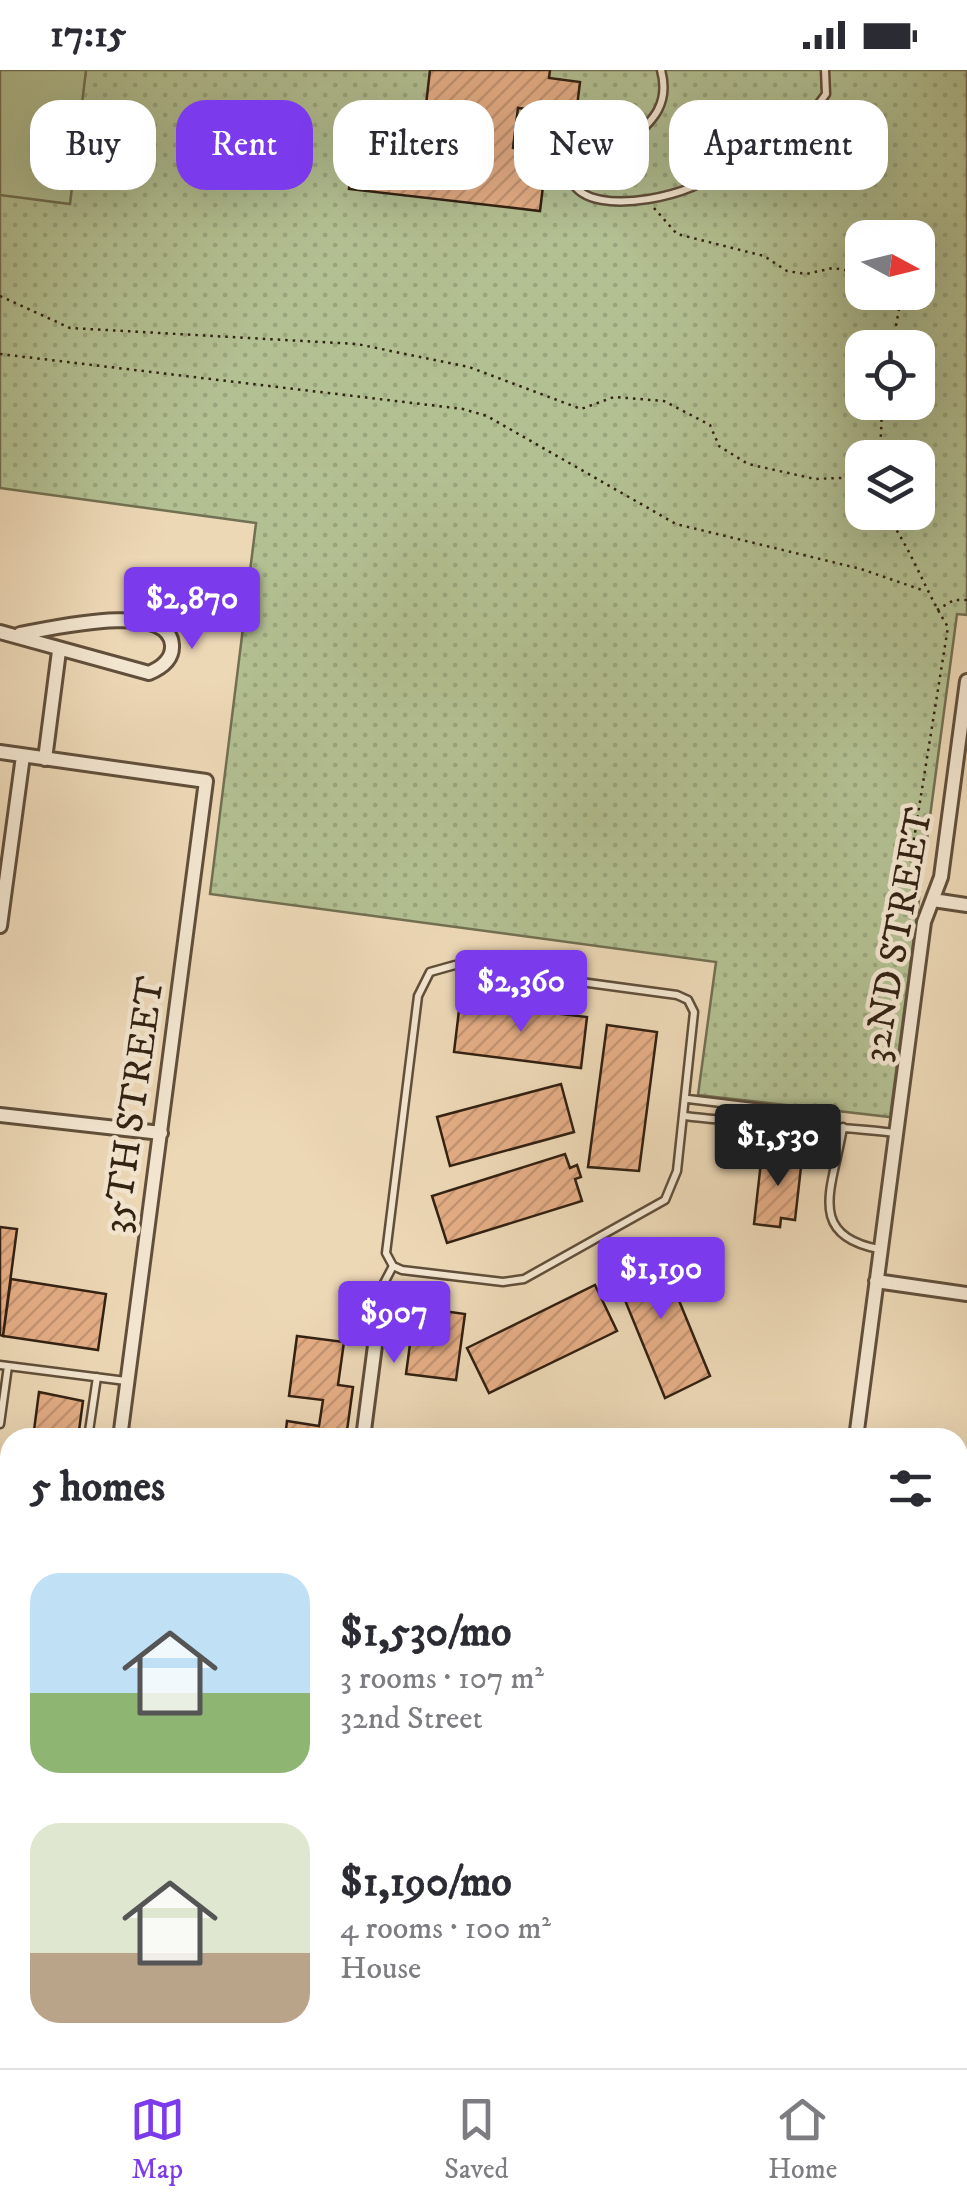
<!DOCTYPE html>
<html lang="en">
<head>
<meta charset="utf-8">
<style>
  body { margin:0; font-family:"IM FELL DW Pica",serif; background:#f7f7f7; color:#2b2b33; height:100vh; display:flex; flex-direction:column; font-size:38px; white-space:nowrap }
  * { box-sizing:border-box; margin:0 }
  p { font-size:32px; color:#7c7c81 }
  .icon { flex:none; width:55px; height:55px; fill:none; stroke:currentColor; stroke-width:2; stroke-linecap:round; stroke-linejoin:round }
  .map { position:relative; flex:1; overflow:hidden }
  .side { position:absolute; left:0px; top:1358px; width:968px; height:642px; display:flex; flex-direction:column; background:#fff; border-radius:30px 30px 0 0; box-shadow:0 10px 40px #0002 }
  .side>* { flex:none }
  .banner { position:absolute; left:30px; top:30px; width:908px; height:90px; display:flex; gap:20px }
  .needle { width:65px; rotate:97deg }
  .tools { position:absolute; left:845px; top:150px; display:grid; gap:20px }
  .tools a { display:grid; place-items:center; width:90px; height:90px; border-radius:20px; background:#fff; box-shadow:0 10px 40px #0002; font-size:50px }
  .price { position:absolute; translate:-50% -85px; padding:0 22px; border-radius:10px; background:#7c3aed; color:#fff; font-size:32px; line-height:65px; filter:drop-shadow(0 2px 5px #0008) }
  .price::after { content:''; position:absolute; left:50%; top:60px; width:30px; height:22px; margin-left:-15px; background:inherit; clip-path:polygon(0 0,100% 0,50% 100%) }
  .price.current { background:#222; color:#fff }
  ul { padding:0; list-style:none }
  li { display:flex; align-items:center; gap:30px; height:250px; padding:0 30px }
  li span { display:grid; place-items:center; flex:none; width:280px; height:200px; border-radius:30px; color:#555 }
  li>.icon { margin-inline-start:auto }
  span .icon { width:120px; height:120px; fill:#fffc; stroke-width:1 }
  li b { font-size:42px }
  h2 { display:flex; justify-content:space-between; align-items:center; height:120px; padding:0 30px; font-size:42px }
  .chip { padding:0 35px; border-radius:30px; background:#fff; box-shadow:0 10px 40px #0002; font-size:35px; line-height:90px }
  .chip.current { background:#7c3aed; color:#fff }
  .status { display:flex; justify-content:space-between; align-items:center; height:70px; padding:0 50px; background:#fff; direction:ltr }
  .status svg { height:28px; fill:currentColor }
  .tab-bar { display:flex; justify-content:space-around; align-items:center; height:140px; border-top:2px solid #e1e1e2; background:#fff; font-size:28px; color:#7c7c81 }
  .tab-bar a { display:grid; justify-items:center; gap:5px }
  .tab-bar .current { color:#7c3aed }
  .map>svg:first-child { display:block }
  .grass { fill:url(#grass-dots); stroke:#727052; stroke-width:2.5; fill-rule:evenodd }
  .green { fill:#b3c092; stroke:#727052; stroke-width:2.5 }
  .building { fill:url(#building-hatch); stroke:#322112; stroke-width:2.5 }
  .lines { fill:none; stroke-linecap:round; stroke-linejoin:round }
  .lane-casing { stroke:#614f3b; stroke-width:11 }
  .street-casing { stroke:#614f3b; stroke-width:18 }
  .secondary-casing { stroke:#322112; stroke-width:22 }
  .path { stroke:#322112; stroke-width:2.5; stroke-dasharray:2.5 5; stroke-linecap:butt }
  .lane { stroke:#f3e6d0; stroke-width:6 }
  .street { stroke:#f3e6d0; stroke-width:12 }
  .secondary { stroke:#f3e6d0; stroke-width:18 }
  .labels { text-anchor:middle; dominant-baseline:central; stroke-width:9; stroke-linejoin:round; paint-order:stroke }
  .street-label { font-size:38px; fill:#322112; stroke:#f3e6d0 }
</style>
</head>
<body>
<div class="status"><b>17:15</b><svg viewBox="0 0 49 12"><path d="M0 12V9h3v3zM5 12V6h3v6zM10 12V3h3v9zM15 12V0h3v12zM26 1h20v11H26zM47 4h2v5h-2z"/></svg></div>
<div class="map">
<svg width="967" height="1998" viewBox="0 0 967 1998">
  <defs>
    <pattern id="grass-dots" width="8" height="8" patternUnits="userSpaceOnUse" patternTransform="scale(2.5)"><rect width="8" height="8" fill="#b3c092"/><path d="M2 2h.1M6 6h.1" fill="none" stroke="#9aa57d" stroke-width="1.8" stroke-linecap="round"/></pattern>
    <pattern id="building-hatch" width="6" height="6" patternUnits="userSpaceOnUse" patternTransform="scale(2.5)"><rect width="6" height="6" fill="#e5ae86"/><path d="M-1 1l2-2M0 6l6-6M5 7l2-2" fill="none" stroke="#c59573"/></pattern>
  </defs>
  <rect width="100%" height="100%" fill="#edd8b6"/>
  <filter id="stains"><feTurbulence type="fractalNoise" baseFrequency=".002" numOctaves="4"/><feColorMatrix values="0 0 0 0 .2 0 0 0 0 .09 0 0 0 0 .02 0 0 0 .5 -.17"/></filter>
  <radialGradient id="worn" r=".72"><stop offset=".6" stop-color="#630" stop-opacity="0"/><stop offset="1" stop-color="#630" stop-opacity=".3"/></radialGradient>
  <path class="grass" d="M 0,0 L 967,0 L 967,545 L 957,544 L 890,1047 L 698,1025 L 716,892 L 210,824 L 256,453 L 0,418 ZM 862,168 L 918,168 L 918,222 L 862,222 ZM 862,278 L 918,278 L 918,332 L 862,332 ZM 862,388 L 918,388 L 918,442 L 862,442 Z"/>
  <path class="green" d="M 0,0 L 86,0 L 70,134 L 0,125 Z"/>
  <path class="building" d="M 430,0 L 550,0 L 549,8 L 580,12 L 576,45 L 518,38 L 513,78 L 547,83 L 540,141 L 349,119 L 356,59 L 381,62 L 382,56 L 423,61 Z
    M 460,932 L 587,947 L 581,998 L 454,982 Z
    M 607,955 L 657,962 L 639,1101 L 588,1097 Z
    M 561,1014 L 574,1062 L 450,1096 L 437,1047 Z
    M 762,1083 L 802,1088 L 795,1150 L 781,1148 L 780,1157 L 754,1154 Z
    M 565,1084 L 570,1098 L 577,1095 L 581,1107 L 575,1109 L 582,1131 L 447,1173 L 432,1126 Z
    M 0,1157 L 17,1159 L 3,1266 L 0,1265 Z
    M 657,1177 L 710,1306 L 665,1328 L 611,1196 Z
    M 11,1209 L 106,1224 L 98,1280 L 3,1266 Z
    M 595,1215 L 617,1261 L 489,1323 L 467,1278 Z
    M 415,1237 L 465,1244 L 456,1310 L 406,1304 Z
    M 297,1266 L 344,1272 L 338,1315 L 353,1317 L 346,1368 L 285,1368 L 287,1351 L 319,1356 L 323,1330 L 289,1326 Z
    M 39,1322 L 83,1331 L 78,1368 L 33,1368 Z
    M 0,1572 L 10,1574 L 10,1645 L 0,1703 Z"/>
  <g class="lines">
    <defs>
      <path id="lane" d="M 661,0 C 670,33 654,50 631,70 L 579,64 C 536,149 644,137 692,117 C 711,109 726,89 745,84 C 757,80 772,81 784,80 L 826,24 L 825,0
        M 455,895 L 677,925 L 688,930 L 694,942 L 677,1101 L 665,1130 L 524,1209 L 503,1212 L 402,1200 L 393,1196 L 386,1183 L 418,926 L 430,902 Z
        M 688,1029 L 778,1040 L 803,1051
        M 685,1046 C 756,1055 824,1054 895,1063
        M 843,1057 C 834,1115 804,1165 879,1179
        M 377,1260 L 383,1215 L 393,1196
        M 0,1295 L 126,1311
        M 0,1354 L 8,1296
        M 88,1368 L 97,1307
        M 0,1458 L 10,1460
        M 158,1998 L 159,1990
        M 403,1998 L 404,1990"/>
      <path id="street" d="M 0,562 L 149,603 C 161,598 173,590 172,575 C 169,530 49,559 20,564
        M 0,682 L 206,711 L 120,1368
        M 45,689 L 59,581
        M 933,830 L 967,835
        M 0,856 L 23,686
        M 0,1045 L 161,1063
        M 876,1211 L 967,1224
        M 363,1368 L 377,1260
        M 856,1368 L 924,852 L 941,807 L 967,611
        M 24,1998 L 25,1990
        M 280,1998 L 281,1990
        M 526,1998 L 527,1990
        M 769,1998 L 771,1990"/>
      <path id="secondary" d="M 0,1518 L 10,1519
        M 958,1625 L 967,1626
        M 958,1876 L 967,1884"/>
    </defs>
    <use href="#lane" class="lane-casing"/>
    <use href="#street" class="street-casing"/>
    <use href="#secondary" class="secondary-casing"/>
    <path class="path" d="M 654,138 L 677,164 L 764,186 L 787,201 L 806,204 L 833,198 L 862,203
      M 0,226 L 70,258 L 357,274 L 469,297 L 581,339 L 614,327 L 664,331 L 710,355 L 719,376 L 748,394 L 815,409 L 862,407
      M 892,278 L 899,239 L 896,222
      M 0,284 L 463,339 L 487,346 L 676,454 L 861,499 L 925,521
      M 873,388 L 881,365 L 882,332
      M 884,442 C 911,477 924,519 948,557 L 910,794
      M 937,540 L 954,530 L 967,530"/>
    <use href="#lane" class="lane"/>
    <use href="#street" class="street"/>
    <use href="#secondary" class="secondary"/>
  </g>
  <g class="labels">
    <g class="street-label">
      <text transform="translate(898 865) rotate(-80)">32ND STREET</text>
      <text transform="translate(134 1035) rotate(-82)">35TH STREET</text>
    </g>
  </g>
  <rect width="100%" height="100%" filter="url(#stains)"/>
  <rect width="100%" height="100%" fill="url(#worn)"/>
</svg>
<div class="tools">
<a><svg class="needle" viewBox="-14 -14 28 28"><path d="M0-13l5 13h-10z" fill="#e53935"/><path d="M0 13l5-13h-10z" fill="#7c7c81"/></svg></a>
<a><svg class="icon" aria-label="locate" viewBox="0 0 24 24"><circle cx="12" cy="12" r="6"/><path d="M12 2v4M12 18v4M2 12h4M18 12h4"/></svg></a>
<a><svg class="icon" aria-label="layers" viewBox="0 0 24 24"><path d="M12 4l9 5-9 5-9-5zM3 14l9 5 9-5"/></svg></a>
</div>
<b class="price" style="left:192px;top:582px">$2,870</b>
<b class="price" style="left:521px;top:965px">$2,360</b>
<b class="price current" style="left:778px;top:1119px">$1,530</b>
<b class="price" style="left:661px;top:1252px">$1,190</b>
<b class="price" style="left:394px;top:1296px">$907</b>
<div class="banner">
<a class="chip">Buy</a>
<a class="chip current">Rent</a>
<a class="chip">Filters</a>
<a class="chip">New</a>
<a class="chip">Apartment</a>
</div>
<section class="side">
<h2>5 homes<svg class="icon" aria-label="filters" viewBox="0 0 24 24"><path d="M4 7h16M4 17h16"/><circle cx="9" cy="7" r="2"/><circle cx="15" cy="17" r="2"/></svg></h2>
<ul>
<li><span style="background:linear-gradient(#bfe0f5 60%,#8fb573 0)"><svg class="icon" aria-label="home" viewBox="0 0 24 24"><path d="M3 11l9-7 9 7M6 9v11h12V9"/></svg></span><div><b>$1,530/mo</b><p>3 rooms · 107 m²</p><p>32nd Street</p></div></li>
<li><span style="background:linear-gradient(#dfe7d0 65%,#b9a48a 0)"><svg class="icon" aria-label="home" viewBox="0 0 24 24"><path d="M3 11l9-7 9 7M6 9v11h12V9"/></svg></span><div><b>$1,190/mo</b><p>4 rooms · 100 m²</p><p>House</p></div></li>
</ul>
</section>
</div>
<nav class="tab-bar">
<a class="current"><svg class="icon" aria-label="map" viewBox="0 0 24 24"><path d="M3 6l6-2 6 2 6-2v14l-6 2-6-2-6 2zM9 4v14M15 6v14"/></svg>Map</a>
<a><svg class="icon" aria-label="saved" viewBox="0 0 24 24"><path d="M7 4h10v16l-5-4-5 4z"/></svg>Saved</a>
<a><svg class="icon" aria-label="home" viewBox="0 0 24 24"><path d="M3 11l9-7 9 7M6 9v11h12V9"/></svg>Home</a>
</nav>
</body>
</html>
